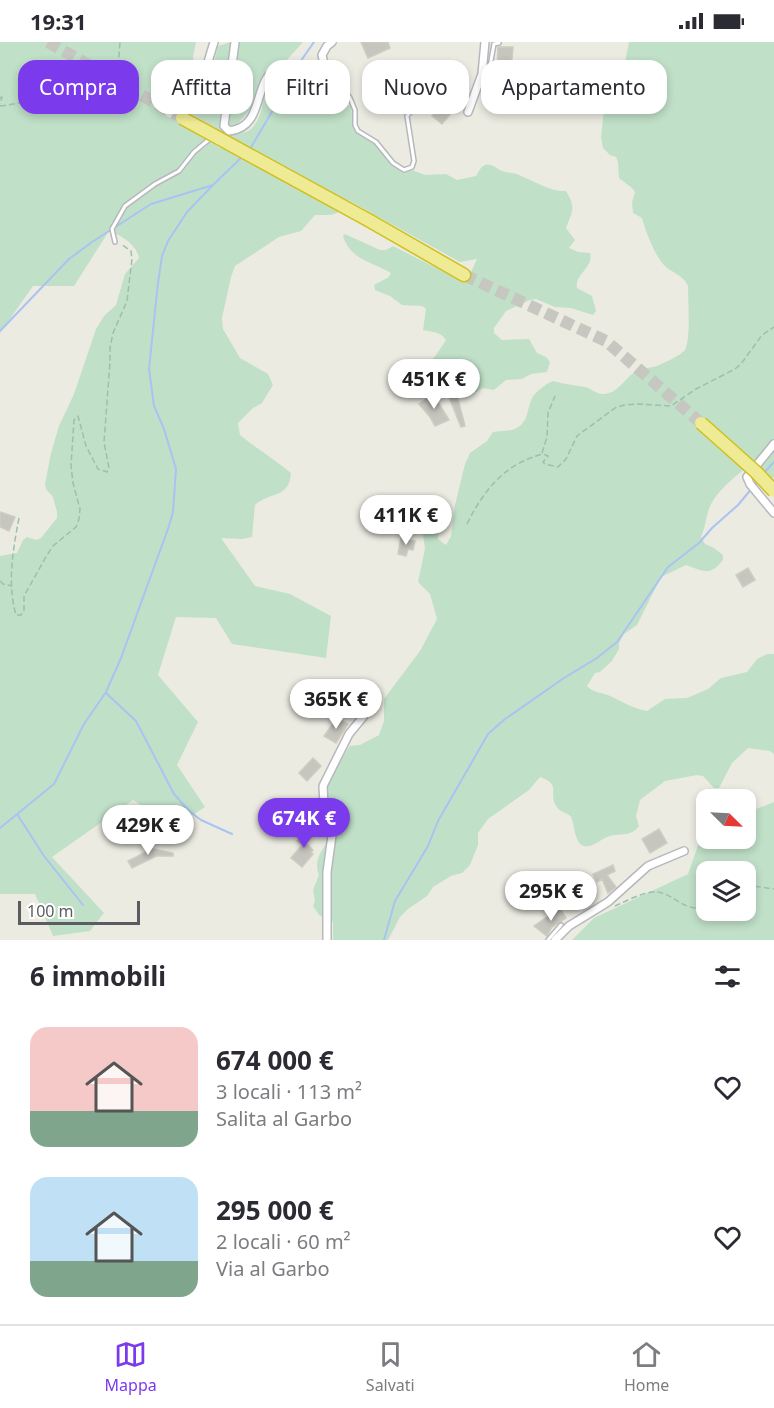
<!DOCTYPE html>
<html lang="it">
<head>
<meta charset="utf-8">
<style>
  body { margin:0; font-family:"Noto Sans",sans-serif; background:#f2f2f3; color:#2b2b33; height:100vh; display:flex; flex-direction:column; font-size:22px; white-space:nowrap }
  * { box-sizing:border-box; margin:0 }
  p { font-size:20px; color:#7c7c81 }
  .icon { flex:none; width:33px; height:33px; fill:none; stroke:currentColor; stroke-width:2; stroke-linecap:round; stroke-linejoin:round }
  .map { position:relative; height:898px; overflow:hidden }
  .details { display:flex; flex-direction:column; background:#fff; flex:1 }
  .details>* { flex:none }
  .top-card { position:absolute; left:18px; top:18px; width:738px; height:54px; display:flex; gap:12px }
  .needle { width:39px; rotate:114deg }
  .controls { position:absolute; left:696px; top:747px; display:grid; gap:12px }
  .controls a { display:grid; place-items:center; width:60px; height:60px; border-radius:12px; background:#fff; box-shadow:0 3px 9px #0003; font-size:30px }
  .scale { position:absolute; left:18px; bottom:15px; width:122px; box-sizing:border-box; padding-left:6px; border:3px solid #5a5c61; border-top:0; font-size:16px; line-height:21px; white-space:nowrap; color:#5a5c61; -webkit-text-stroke:4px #fff; paint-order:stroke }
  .price { position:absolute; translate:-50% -51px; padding:0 14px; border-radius:21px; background:#fff; color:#222; font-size:20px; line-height:39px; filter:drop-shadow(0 2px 3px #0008) }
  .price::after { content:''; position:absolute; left:50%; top:36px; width:18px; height:14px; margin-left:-9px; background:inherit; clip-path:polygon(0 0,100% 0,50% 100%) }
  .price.current { background:#7c3aed; color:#fff }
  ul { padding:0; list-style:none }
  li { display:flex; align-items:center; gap:18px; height:150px; padding:0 30px }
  li span { display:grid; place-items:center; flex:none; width:168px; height:120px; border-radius:18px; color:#555 }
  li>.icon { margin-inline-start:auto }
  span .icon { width:72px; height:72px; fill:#fffc; stroke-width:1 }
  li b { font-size:26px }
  h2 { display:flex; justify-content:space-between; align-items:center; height:72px; padding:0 30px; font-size:26px }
  .chip { padding:0 21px; border-radius:18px; background:#fff; box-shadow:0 3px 9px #0003; font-size:21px; line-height:54px }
  .chip.current { background:#7c3aed; color:#fff }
  .status { display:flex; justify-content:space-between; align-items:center; height:42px; padding:0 30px; background:#fff; direction:ltr }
  .status svg { height:16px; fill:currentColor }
  .menu { display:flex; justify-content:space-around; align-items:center; height:84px; border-top:2px solid #e1e1e2; background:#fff; font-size:16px; color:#7c7c81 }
  .menu a { display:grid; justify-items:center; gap:3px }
  .menu .current { color:#7c3aed }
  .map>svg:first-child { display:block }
  .green { fill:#c1e0c8; fill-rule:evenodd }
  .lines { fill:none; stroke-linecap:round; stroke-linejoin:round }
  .stream { stroke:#a9c3f3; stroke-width:2 }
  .building { fill:#c6c5be; stroke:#cfcdc1; stroke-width:1.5 }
  .motorway-tunnel { stroke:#c7c7c2; stroke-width:12; stroke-dasharray:12 6; stroke-linecap:butt }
  .service-casing { stroke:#b7b8bd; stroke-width:6 }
  .minor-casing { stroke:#b7b8bd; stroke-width:10 }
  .motorway-casing { stroke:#d0bf1c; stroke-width:15 }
  .path { stroke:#9bc0ae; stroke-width:1.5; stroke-dasharray:6 3; stroke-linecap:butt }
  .service { stroke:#fff; stroke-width:3 }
  .minor { stroke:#fff; stroke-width:7 }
  .motorway { stroke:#efeb95; stroke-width:12 }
  .motorway-bridge-casing { stroke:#d0bf1c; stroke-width:15; stroke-linecap:butt }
  .motorway-bridge { stroke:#efeb95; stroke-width:12 }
</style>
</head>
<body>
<div class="status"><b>19:31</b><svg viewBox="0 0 49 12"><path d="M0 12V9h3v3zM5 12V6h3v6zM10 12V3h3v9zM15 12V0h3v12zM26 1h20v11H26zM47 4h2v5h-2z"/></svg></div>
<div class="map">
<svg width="774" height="898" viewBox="0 0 774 898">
  <rect width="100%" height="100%" fill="#ebebe2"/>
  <path class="green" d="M 0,0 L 196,0 L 193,15 L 197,31 L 211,34 L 218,4 L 231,0 L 224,63 L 233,62 L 238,0 L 303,0 L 286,19 L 272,23 L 263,40 L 254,63 L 228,93 C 236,92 245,92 251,87 C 270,70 256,33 288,29 L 329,60 L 335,55 L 346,64 L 351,63 L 353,84 L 357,91 L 375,102 L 390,122 L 403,131 L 412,128 L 425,133 L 446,132 L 457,138 L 476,134 C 479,130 480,125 485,123 C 491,121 497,127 502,129 C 509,131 516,131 521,134 C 536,140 551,150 566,149 C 576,166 573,168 566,186 L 575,198 L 569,206 L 578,210 L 590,211 C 594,226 575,231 577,246 L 592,254 L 596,269 L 593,273 L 571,266 L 555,265 L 536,257 L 530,258 L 506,269 L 494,286 L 494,291 L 502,298 L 529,297 L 537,311 L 546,315 L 550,320 L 547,330 L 531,332 L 522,337 L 506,338 L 494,348 L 483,346 L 473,352 L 468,350 L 459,332 C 444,330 431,338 417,334 L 416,328 L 434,316 L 446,298 C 441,290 432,290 423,288 L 426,267 L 422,264 L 402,263 L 390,254 L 375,248 L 374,243 L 389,235 L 391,231 C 373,220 350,218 343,194 L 345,192 L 380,208 L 386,208 L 393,204 L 466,241 L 477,217 L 460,220 L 348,158 C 338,175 333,173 315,173 L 301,189 L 279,195 L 235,224 L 231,235 L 222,276 L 223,287 L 240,316 L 268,332 L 273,343 L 262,361 L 253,366 L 238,381 L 240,393 C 257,407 274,417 291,431 C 289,457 271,449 255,463 L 252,495 L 242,497 L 221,496 L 255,544 L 290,552 L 331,574 L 326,616 L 232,602 L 216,576 L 176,575 L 158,633 L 198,680 L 177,723 L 205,765 L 174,785 L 133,758 L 52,815 L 104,871 L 90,889 L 53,894 L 35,852 L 0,852 L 0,514 L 17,511 L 23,498 L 27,495 L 36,498 L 41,496 L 57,476 L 57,470 L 53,455 L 46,447 L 45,442 L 51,411 L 59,384 L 74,352 L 96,287 L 104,274 L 116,263 L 125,232 L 139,216 C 137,203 121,193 109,189 L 74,244 L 33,244 L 0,291 ZM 171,60 L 227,93 L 220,106 L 162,71 Z
    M 629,0 L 774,0 L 774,436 L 767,435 L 753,420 C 739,432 720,445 711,462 C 706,472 706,484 701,495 L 705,502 L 714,506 L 723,513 L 723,518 C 710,535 703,529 686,523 L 661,535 L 637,583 L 624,592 L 619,601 L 619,607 L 612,619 L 600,630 L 595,631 L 587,644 C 593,651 602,650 610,654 C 623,660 632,666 647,669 L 665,657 L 687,656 L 708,647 L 721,636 L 747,630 L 757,617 L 767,612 L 774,612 L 774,712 L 770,709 L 748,706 L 732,721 L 719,746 L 714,746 L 703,734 L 697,733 L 665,739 L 640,758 L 636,774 L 639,784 C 631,795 621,791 610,794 C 602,796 593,806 584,804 C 574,801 575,783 571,775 C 567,770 559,770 556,764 C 548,750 562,743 540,735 L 529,748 L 488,777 L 478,791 L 478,803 L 470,823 L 462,831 L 451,834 L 433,845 L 427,854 L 408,867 L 400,875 L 388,898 L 333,898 L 333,880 L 319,873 L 313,864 L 315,859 L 313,848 L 319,833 C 310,812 335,797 339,778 L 325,757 L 326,741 L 350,704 L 360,703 L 379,693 L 384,679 L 384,657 L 420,609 L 437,577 L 430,552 L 418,540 L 425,507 L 420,470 L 423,460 L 433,460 C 441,471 439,485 438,497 L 446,503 L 451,494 L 455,463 L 465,422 L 470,411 L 487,399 L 493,390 C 499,389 506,389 512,388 C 531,382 525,366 534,353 C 539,347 546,342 553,339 C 564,342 574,343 585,345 C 591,346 596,352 602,352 C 617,353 625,336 636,329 C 641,326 648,326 653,325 C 659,324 683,312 685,308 C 691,296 688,259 688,244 C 684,234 673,231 666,225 C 655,215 646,190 642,176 L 633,171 L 632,160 L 635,150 L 632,146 L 619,136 L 618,120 L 616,115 L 610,113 L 603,106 L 601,96 L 604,67 L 622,35 Z
    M 774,760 L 774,898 L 572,898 L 594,876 L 688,832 L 703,789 L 706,787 L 706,796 L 746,796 L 746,771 ZM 706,830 L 746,830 L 746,868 L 706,868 Z"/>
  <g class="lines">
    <path class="stream" d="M 250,107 L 273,68 L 291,51 L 299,39 L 298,23 L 314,0
      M 0,289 L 69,217 L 92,200 L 151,162 L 213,143 L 244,113
      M 763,432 L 774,420
      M 106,651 L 136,679 L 174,752 L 189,769 L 201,778 L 232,792
      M 17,772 L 44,814 L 83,863
      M 0,786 L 54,742 L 84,682 L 106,650 L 121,616 L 169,484 L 173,470 L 176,427 L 164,387 L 154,364 L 149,327 L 158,241 L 162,214 L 168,199 L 187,170 L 213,143
      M 384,898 L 395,859 L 428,804 L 438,779 L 488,692 L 505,677 L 564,636 L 597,616 L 617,600 L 668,525 L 699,501 L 712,486 L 738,463 L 758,439"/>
  </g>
  <path class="building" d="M 361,0 L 388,0 L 390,6 L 368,16 Z
    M 498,5 L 513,5 L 511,28 L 497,27 Z
    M 443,61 L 453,69 L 442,82 L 432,74 Z
    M 443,338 L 460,338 L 452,342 L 452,345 L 457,343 L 461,352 L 457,353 L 465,384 L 461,385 L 445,345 L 436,348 L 434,342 Z
    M 433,352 L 449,378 L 435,384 L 430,375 L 419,362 Z
    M 0,470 L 15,475 L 9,489 L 0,485 Z
    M 401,496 L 415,499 L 413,508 L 408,507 L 406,514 L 398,512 Z
    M 748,526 L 755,538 L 743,545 L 736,533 Z
    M 337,676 L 348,682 L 336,701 L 324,694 Z
    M 313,716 L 321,724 L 307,739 L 299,731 Z
    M 310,786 L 315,792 L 306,801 L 313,808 L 311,811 L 313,812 L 302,825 L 291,816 L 302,803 L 297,799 Z
    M 659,787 L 667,801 L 650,811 L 642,797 Z
    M 145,805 L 173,811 L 173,814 L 156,814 L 132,826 L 128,819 L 146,810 Z
    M 613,823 L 615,829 L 607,833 L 616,845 L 608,851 L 602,837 L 597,840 L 593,832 Z
    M 560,866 L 566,876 L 552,885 L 547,894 L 534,884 Z"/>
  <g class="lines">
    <path class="motorway-tunnel" d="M 48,0 L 182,76
      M 464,233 L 606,299 L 701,381"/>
    <defs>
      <path id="service" d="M 483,32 L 489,30 L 494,2 L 499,1
        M 329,36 L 341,42 L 350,56 L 355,68 L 355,83 L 358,89 L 376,100 L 393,121 L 404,128 L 412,125 L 414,119 L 407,74 C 417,61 437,56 453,57 C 460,57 466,58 473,57
        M 115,200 L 112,187 L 125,164 L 155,142 L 179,129 L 194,110 L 212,95
        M 548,898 L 561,883"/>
      <path id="minor" d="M 235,0 L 224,84 L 229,89 C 261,86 255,49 269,33 C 273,28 281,27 287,26 C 301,31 311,45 326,38 L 327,35 L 322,13 L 327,4 L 332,0
        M 208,20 L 214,0
        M 468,70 L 482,32 L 485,0
        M 774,402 L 747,435 L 750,442 L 774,471
        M 327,898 L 327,830 L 333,786 L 324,763 L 323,744 L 349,692 L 363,675
        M 555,898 L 569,884 L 608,860 L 648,824 L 684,809"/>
      <path id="motorway" d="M 370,179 L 464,233"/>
    </defs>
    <use href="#service" class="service-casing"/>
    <use href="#minor" class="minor-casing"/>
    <use href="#motorway" class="motorway-casing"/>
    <path class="path" d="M 0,56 L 2,55 L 0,62
      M 0,64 C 41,59 80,42 118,26 L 120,0
      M 542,411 L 547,395 L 548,371 L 555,354
      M 19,476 C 13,507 7,542 16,573 L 21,573 L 24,569 L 24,554 L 47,513 L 53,504 L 76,485 L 79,477 L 80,467 L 73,441 L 71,424 L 74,378 L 78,374 L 86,404 L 98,427 L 107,430 L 109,426 L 104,400 L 110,320 L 110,306 L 113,291 L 127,259 L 132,217 L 131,209 L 121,202
      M 467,482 C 484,448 504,422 543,412 L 548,414 L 543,420 L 545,422 L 558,425 L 566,417 L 577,394 L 615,366 L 624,363 L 638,362 L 671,364 L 696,347 L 735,327 L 741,322 L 762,293 L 774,285
      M 0,539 L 3,542 L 12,544
      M 746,843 L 774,847
      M 615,864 C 626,859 639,852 652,850 C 673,848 681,871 706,865"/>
    <use href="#service" class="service"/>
    <use href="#minor" class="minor"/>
    <use href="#motorway" class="motorway"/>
    <defs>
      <path id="motorway-bridge" d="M 182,76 L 370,179
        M 701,381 L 756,430 L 774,449"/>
    </defs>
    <use href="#motorway-bridge" class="motorway-bridge-casing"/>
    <use href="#motorway-bridge" class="motorway-bridge"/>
  </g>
</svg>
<div class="controls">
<a><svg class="needle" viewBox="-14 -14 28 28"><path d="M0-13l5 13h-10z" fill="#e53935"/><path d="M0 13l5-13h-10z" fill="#7c7c81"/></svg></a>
<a><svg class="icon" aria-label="layers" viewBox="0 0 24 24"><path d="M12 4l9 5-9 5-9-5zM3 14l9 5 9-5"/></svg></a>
</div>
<div class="scale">100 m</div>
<b class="price" style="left:434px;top:368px">451K €</b>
<b class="price" style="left:406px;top:504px">411K €</b>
<b class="price" style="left:336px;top:688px">365K €</b>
<b class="price current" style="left:304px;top:807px">674K €</b>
<b class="price" style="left:148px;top:814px">429K €</b>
<b class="price" style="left:551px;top:880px">295K €</b>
<div class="top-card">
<a class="chip current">Compra</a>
<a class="chip">Affitta</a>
<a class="chip">Filtri</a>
<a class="chip">Nuovo</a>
<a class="chip">Appartamento</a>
</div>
</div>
<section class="details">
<h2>6 immobili<svg class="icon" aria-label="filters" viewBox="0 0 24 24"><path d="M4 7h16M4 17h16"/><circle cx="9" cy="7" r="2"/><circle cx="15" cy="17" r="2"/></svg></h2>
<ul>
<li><span style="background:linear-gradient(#f6c9c9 70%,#7fa58c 0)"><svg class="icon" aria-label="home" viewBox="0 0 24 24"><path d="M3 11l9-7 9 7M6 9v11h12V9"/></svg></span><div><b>674 000 €</b><p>3 locali · 113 m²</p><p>Salita al Garbo</p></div><svg class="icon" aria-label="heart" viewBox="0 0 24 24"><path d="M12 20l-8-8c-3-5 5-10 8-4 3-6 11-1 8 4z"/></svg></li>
<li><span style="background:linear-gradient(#bfe0f5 70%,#7fa58c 0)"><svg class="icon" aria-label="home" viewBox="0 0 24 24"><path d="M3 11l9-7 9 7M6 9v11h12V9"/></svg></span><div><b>295 000 €</b><p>2 locali · 60 m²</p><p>Via al Garbo</p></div><svg class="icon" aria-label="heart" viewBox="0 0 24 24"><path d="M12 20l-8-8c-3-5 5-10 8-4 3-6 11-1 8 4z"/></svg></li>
</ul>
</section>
<nav class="menu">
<a class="current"><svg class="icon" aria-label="map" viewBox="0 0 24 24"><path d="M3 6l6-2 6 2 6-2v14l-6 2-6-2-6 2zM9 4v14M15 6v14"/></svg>Mappa</a>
<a><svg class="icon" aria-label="saved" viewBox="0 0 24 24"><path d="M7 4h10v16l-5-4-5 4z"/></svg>Salvati</a>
<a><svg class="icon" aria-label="home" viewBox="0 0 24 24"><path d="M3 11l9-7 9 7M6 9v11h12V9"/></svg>Home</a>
</nav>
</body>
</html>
